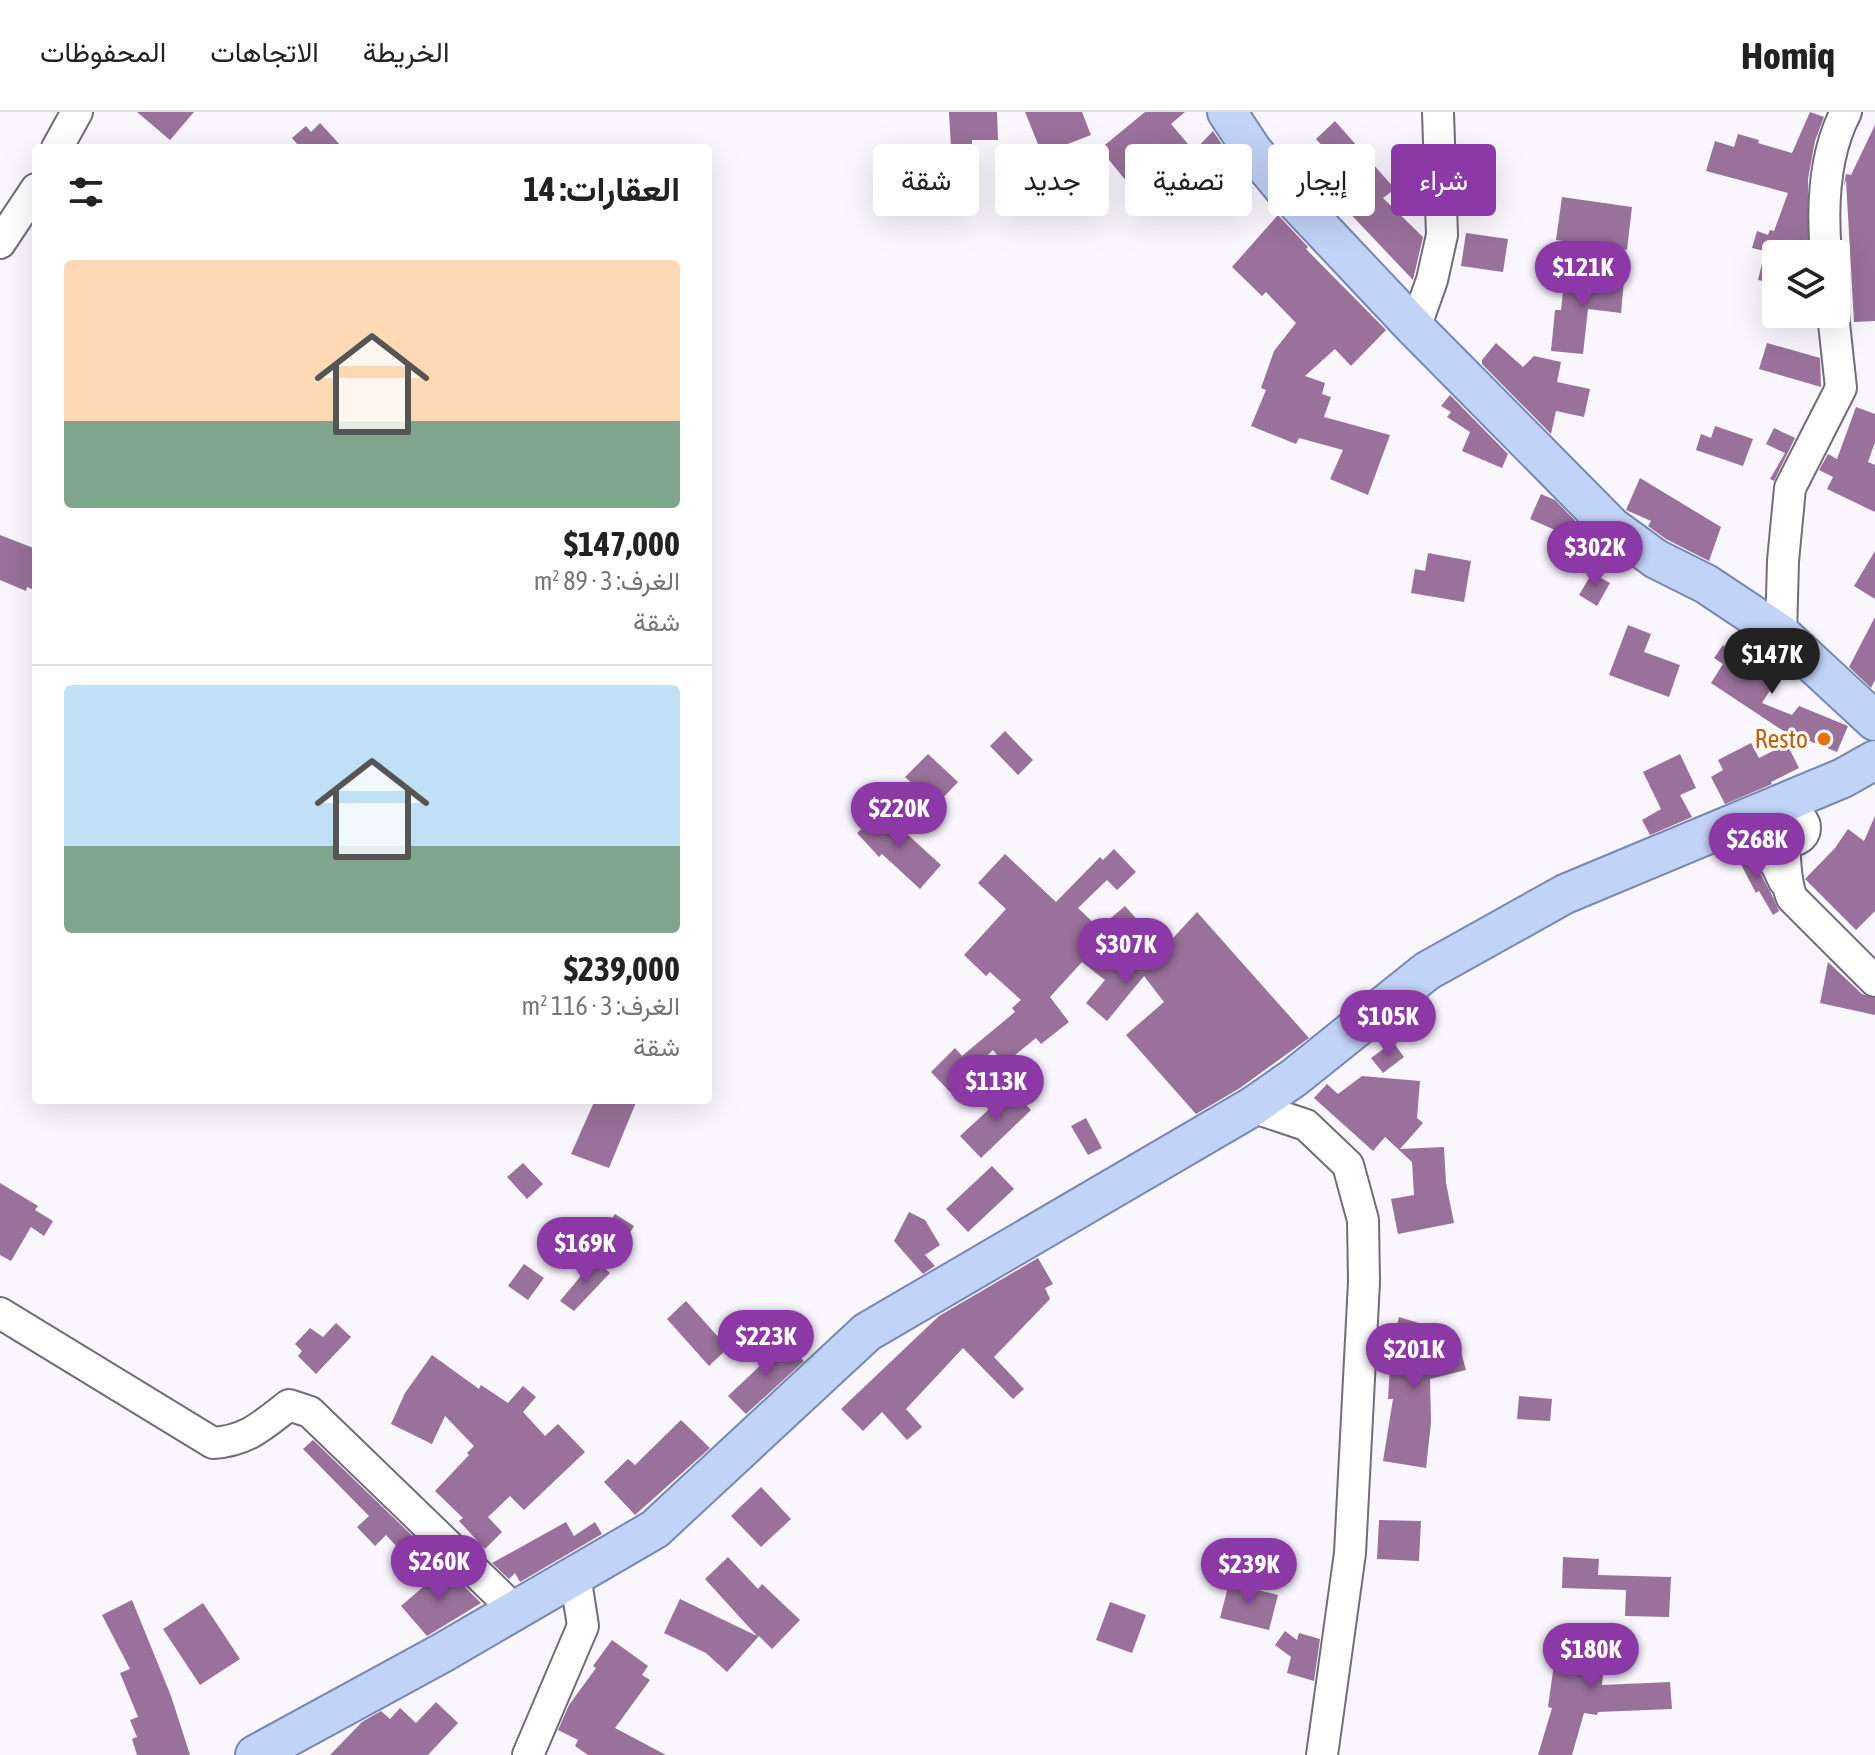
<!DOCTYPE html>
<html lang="ar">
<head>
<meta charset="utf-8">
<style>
  body { margin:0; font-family:"Asap Condensed",Vazirmatn,sans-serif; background:#f2f2f2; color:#222; direction:rtl; height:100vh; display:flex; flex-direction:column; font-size:30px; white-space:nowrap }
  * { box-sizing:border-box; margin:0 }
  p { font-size:26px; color:#767676 }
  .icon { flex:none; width:44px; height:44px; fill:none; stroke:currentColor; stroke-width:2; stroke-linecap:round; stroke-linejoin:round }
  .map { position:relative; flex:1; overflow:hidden; direction:ltr }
  .details { position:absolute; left:32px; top:32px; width:680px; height:960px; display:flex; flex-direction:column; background:#fff; border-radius:8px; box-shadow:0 8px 32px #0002; direction:rtl }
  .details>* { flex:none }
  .hud { position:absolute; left:736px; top:32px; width:760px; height:72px; direction:rtl; display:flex; gap:16px }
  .fabs { position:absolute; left:1762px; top:128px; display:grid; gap:16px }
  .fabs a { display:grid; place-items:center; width:88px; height:88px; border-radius:8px; background:#fff; box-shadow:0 8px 32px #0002; font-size:40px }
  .price { position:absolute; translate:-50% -68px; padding:0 18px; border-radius:28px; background:#8c39a7; color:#fff; font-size:26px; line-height:52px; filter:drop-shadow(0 2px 4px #0008) }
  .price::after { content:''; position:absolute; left:50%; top:48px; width:24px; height:18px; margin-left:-12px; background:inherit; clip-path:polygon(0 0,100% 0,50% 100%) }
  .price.selected { background:#222; color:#fff }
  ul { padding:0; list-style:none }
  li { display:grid; align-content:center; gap:16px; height:424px; padding:0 32px }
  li+li { border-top:2px solid #e0e0e0 }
  li span { display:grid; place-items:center; height:248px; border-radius:8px; color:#555 }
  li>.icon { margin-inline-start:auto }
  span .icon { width:144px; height:144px; fill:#fffc; stroke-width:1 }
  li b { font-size:34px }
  h2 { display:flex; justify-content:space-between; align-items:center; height:96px; padding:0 32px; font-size:34px }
  .chip { padding:0 28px; border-radius:8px; background:#fff; box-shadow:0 8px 32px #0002; font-size:28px; line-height:72px }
  .chip.selected { background:#8c39a7; color:#fff }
  header { display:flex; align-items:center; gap:48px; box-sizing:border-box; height:112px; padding:0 40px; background:#fff; border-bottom:2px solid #e0e0e0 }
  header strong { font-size:38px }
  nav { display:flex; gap:44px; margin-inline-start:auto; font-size:28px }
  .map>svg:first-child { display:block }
  .building { fill:#99719a }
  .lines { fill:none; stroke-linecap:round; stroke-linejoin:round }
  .minor-casing { stroke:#726c7c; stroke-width:34 }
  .major-casing { stroke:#7788b2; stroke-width:42 }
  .minor { stroke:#fff; stroke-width:30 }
  .major { stroke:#c2d3f8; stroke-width:38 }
  .food-dot { fill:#e8710a; stroke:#fff; stroke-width:3 }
  .labels { text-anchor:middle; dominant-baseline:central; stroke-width:6; stroke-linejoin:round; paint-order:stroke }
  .food-label { font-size:26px; fill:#c56008; stroke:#fff; text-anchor:end }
</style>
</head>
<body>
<header>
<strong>Homiq</strong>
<nav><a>الخريطة</a><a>الاتجاهات</a><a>المحفوظات</a></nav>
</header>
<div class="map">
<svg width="1875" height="1643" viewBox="0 0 1875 1643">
  <rect width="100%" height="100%" fill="#f9f6fe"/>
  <path class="building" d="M 137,0 L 194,0 L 170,28 Z
    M 949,0 L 997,0 L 998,28 L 972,28 L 972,34 L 951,35 Z
    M 1025,0 L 1082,0 L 1091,23 L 1042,42 Z
    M 1145,0 L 1185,0 L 1171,12 L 1194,39 L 1213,19 L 1231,46 L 1193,85 L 1154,48 L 1127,70 L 1100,37 Z
    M 1810,0 L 1824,5 L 1815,29 L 1808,67 L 1808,142 L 1776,142 L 1776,172 L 1758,168 L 1765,139 L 1752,136 L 1757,119 L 1768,123 L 1770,118 L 1774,119 L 1788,81 L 1706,59 L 1715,29 L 1734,35 L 1738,22 L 1759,28 L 1758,31 L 1792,41 Z
    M 1335,9 L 1395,77 L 1383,86 L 1423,125 L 1413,168 L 1341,92 L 1344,89 L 1310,52 L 1325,37 L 1316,27 Z
    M 320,11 L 343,36 L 293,36 L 297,32 L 292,26 L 306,14 L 311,20 Z
    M 1875,13 L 1875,209 L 1854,210 L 1846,68 L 1844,74 L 1844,72 L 1846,62 L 1851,63 Z
    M 1562,85 L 1632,95 L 1627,138 L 1556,128 Z
    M 1278,103 L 1308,135 L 1306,137 L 1386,218 L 1351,254 L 1335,237 L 1305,264 L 1325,271 L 1322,282 L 1331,285 L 1324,305 L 1390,323 L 1368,383 L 1330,367 L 1343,338 L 1299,326 L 1296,332 L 1251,314 L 1266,278 L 1261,276 L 1274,239 L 1296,211 L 1266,180 L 1262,184 L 1232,155 Z
    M 1466,121 L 1508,127 L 1503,160 L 1461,154 Z
    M 1565,161 L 1624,168 L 1621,201 L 1588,197 L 1583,242 L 1551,239 L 1555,198 L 1561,198 Z
    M 1496,231 L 1523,255 L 1534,244 L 1561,250 L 1557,270 L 1590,277 L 1584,305 L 1556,299 L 1551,322 L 1482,252 L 1482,248 Z
    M 1767,231 L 1820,246 L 1821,275 L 1759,257 Z
    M 1450,283 L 1508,342 L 1502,356 L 1462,339 L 1470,320 L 1447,305 L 1451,300 L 1441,294 Z
    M 1856,295 L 1875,302 L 1875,330 L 1868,350 L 1875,353 L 1875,400 L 1827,377 L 1833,365 L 1819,358 L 1828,342 L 1837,347 Z
    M 1715,314 L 1753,327 L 1743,354 L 1696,338 L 1701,322 L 1711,326 Z
    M 1774,316 L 1795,326 L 1774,369 L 1770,367 L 1785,341 L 1766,332 Z
    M 1640,366 L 1721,415 L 1709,449 L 1666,427 L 1648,414 L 1651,409 L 1626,398 Z
    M 1541,382 L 1555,388 L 1596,430 L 1594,435 L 1530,407 Z
    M 0,423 L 36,437 L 36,479 L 27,475 L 26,479 L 0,468 Z
    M 1875,439 L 1875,487 L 1854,474 Z
    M 1428,441 L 1471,449 L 1464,490 L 1411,481 L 1415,457 L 1425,459 Z
    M 1592,461 L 1610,471 L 1597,494 L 1579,483 Z
    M 1875,505 L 1875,568 L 1871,576 L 1849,555 Z
    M 1628,513 L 1651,522 L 1644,540 L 1680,553 L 1669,585 L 1609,563 Z
    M 1748,530 L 1785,555 L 1762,591 L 1792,603 L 1799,594 L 1848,614 L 1837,640 L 1782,618 L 1711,571 L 1723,552 L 1714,546 L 1723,533 L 1739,544 Z
    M 1005,619 L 1033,648 L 1018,663 L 990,634 Z
    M 1751,631 L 1759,646 L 1787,632 L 1799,656 L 1771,670 L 1772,672 L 1725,692 L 1711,665 L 1723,658 L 1718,648 Z
    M 928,642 L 958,670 L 936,693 L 905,665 Z
    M 1680,642 L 1696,676 L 1680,683 L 1692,705 L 1650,723 L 1642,708 L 1661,697 L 1643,660 Z
    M 881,699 L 905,724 L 907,722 L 941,753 L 920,777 L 882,742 L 879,745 L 857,721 Z
    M 1875,704 L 1875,799 L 1856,818 L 1805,767 L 1835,736 L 1848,717 L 1864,729 Z
    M 1114,737 L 1136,760 L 1117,778 L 1107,768 L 1078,796 L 1099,816 L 1125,794 L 1163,837 L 1197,800 L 1309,926 L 1240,976 L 1196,1002 L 1126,923 L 1164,890 L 1144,864 L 1107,909 L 1086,891 L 1105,868 L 1082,850 L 1050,885 L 1069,910 L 1041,932 L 1036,926 L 1004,952 L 993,938 L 950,980 L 931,960 L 955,936 L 962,944 L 1015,900 L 1012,896 L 1021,888 L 990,860 L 986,864 L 964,843 L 1006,797 L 978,771 L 1005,742 L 1056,790 L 1100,745 L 1103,748 Z
    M 1743,739 L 1755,752 L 1771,781 L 1779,799 L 1773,803 L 1759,779 L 1756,781 L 1736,743 Z
    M 1828,850 L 1862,882 L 1875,886 L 1875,903 L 1820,891 Z
    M 1393,930 L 1404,945 L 1383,961 L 1371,946 Z
    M 1362,964 L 1420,969 L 1417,1006 L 1423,1011 L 1400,1037 L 1444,1035 L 1446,1071 L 1454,1111 L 1398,1122 L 1391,1087 L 1414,1083 L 1412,1050 L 1385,1025 L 1373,1039 L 1314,986 L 1327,972 L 1338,982 Z
    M 1011,977 L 1031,998 L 981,1046 L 960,1024 Z
    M 595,988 L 637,988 L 609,1056 L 571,1042 Z
    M 1086,1006 L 1102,1036 L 1088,1043 L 1071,1014 Z
    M 523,1051 L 543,1072 L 527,1087 L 507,1065 Z
    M 992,1054 L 1014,1077 L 968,1120 L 946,1097 Z
    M 0,1071 L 38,1094 L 35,1098 L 53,1109 L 44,1124 L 31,1115 L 11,1149 L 0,1143 Z
    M 909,1100 L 925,1108 L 940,1133 L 925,1143 L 935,1154 L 923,1162 L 894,1129 Z
    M 615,1102 L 634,1114 L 626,1127 L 607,1114 Z
    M 1038,1146 L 1053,1172 L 1045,1176 L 1050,1187 L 994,1245 L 1024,1277 L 1013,1287 L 963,1236 L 906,1297 L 922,1315 L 907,1328 L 882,1300 L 863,1319 L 841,1297 L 939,1204 Z
    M 595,1147 L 610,1161 L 574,1199 L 560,1189 Z
    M 524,1152 L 544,1166 L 528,1188 L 508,1174 Z
    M 686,1189 L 728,1236 L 709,1254 L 667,1207 Z
    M 1399,1205 L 1432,1215 L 1424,1242 L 1459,1233 L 1466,1258 L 1430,1267 L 1431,1311 L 1426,1356 L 1383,1349 L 1393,1287 L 1388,1287 L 1390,1255 L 1386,1254 Z
    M 336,1211 L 351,1225 L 316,1262 L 298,1244 L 302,1239 L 295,1232 L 310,1216 L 323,1225 Z
    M 784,1231 L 804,1249 L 746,1302 L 728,1284 Z
    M 432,1243 L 479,1277 L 481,1273 L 508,1291 L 523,1274 L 536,1285 L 523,1300 L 545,1324 L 558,1312 L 585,1340 L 524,1398 L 510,1384 L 488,1405 L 502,1420 L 485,1437 L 459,1409 L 463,1406 L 435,1379 L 469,1343 L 467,1341 L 474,1334 L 445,1304 L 432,1332 L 391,1312 L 405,1281 Z
    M 1519,1284 L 1552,1287 L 1550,1309 L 1517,1307 Z
    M 681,1308 L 710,1336 L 635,1403 L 604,1370 L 628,1347 L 635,1353 Z
    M 313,1328 L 425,1436 L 410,1449 L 386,1423 L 375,1434 L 357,1415 L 369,1404 L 303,1337 Z
    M 761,1375 L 791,1407 L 761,1435 L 731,1404 Z
    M 1379,1408 L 1421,1409 L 1419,1449 L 1377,1447 Z
    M 566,1410 L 574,1424 L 595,1410 L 602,1422 L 520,1470 L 515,1461 L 509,1467 L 492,1451 Z
    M 728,1445 L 758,1477 L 762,1472 L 800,1508 L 772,1537 L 759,1524 L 727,1560 L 706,1541 L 664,1521 L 680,1487 L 757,1524 L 705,1467 Z
    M 1563,1445 L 1599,1447 L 1598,1463 L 1671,1465 L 1669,1505 L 1625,1504 L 1626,1478 L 1562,1476 Z
    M 445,1456 L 456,1466 L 451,1471 L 453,1474 L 460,1470 L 481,1491 L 427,1524 L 401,1494 Z
    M 1229,1471 L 1278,1483 L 1269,1518 L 1220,1506 Z
    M 132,1488 L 171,1584 L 190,1643 L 137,1643 L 132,1627 L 137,1625 L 130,1608 L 138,1605 L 120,1561 L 130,1557 L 102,1503 Z
    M 1110,1490 L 1146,1503 L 1132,1541 L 1096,1528 Z
    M 203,1491 L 240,1547 L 200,1573 L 163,1517 Z
    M 1570,1512 L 1607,1516 L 1602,1573 L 1670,1570 L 1672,1597 L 1598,1600 L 1597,1603 L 1584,1601 L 1572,1643 L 1538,1643 L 1552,1596 L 1548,1595 L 1554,1552 L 1565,1553 Z
    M 1285,1519 L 1297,1528 L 1299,1521 L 1320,1527 L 1314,1569 L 1287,1561 L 1291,1545 L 1275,1533 Z
    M 612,1528 L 648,1554 L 642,1563 L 650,1568 L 615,1616 L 666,1643 L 588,1643 L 575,1634 L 578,1628 L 558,1618 L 569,1593 L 596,1556 L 593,1554 Z
    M 436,1590 L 458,1611 L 428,1643 L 330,1643 L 362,1610 L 381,1599 L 390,1607 L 400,1596 L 416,1611 Z"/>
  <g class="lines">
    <defs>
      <path id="minor" d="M 57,36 L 77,0
        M 0,131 L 36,77
        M 1826,142 C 1822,96 1824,42 1846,0
        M 1415,216 L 1432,168 L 1442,123 L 1438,0
        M 1781,522 L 1783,449 L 1790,376 L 1841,276 L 1833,202
        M1781 716a12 12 0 1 1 24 0a12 12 0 1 1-24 0Z
        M 1734,713 C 1762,725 1771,741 1784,769
        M 1783,724 C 1786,744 1784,768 1792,786 L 1875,869
        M 1252,995 L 1306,1013 L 1348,1053 L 1363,1108 L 1364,1170 L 1350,1441 L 1322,1643
        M 0,1201 L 213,1331 C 247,1329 263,1313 289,1293 L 310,1300 L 516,1499
        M 528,1643 L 583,1514 L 575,1463"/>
      <path id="major" d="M 1227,0 L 1252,38 L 1285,78 L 1415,216 L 1612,415 L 1656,447 L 1706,472 L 1781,522 L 1875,609
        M 255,1643 L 442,1541 L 655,1417 L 867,1220 L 1252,995 L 1295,965 L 1427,859 L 1565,782 L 1843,666 L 1875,648"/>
    </defs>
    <use href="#minor" class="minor-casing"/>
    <use href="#major" class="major-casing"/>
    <use href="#minor" class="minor"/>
    <use href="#major" class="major"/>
  </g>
  <circle class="food-dot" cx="1824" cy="627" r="8"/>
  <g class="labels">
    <g class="food-label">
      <text x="1808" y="627">Resto</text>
    </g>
  </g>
</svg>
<div class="fabs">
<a><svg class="icon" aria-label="layers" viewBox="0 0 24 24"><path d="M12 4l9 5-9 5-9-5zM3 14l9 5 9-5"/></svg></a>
</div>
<b class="price" style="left:1583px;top:197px">$121K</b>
<b class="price" style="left:1595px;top:477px">$302K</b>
<b class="price selected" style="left:1772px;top:584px">$147K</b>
<b class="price" style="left:899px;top:738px">$220K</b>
<b class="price" style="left:1757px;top:769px">$268K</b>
<b class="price" style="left:1126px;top:874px">$307K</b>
<b class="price" style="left:1388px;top:946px">$105K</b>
<b class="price" style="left:996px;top:1011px">$113K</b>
<b class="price" style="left:585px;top:1173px">$169K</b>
<b class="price" style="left:766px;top:1266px">$223K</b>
<b class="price" style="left:1414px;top:1279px">$201K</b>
<b class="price" style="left:439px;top:1491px">$260K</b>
<b class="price" style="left:1249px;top:1494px">$239K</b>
<b class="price" style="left:1591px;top:1579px">$180K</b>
<div class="hud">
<a class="chip selected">شراء</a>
<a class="chip">إيجار</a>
<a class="chip">تصفية</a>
<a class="chip">جديد</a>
<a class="chip">شقة</a>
</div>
<section class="details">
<h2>العقارات: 14<svg class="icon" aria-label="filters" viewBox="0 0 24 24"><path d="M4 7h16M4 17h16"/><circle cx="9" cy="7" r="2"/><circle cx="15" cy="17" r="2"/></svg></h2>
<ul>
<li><span style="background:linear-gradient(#ffd9b3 65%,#7fa58c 0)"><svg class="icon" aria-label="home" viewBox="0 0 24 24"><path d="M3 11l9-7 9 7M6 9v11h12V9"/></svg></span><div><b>$147,000</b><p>الغرف: 3 · 89 m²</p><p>شقة</p></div></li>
<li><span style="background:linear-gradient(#bfe0f5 65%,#7fa58c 0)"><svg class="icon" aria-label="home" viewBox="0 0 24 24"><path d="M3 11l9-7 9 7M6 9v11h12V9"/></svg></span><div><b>$239,000</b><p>الغرف: 3 · 116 m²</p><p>شقة</p></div></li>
</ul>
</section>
</div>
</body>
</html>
